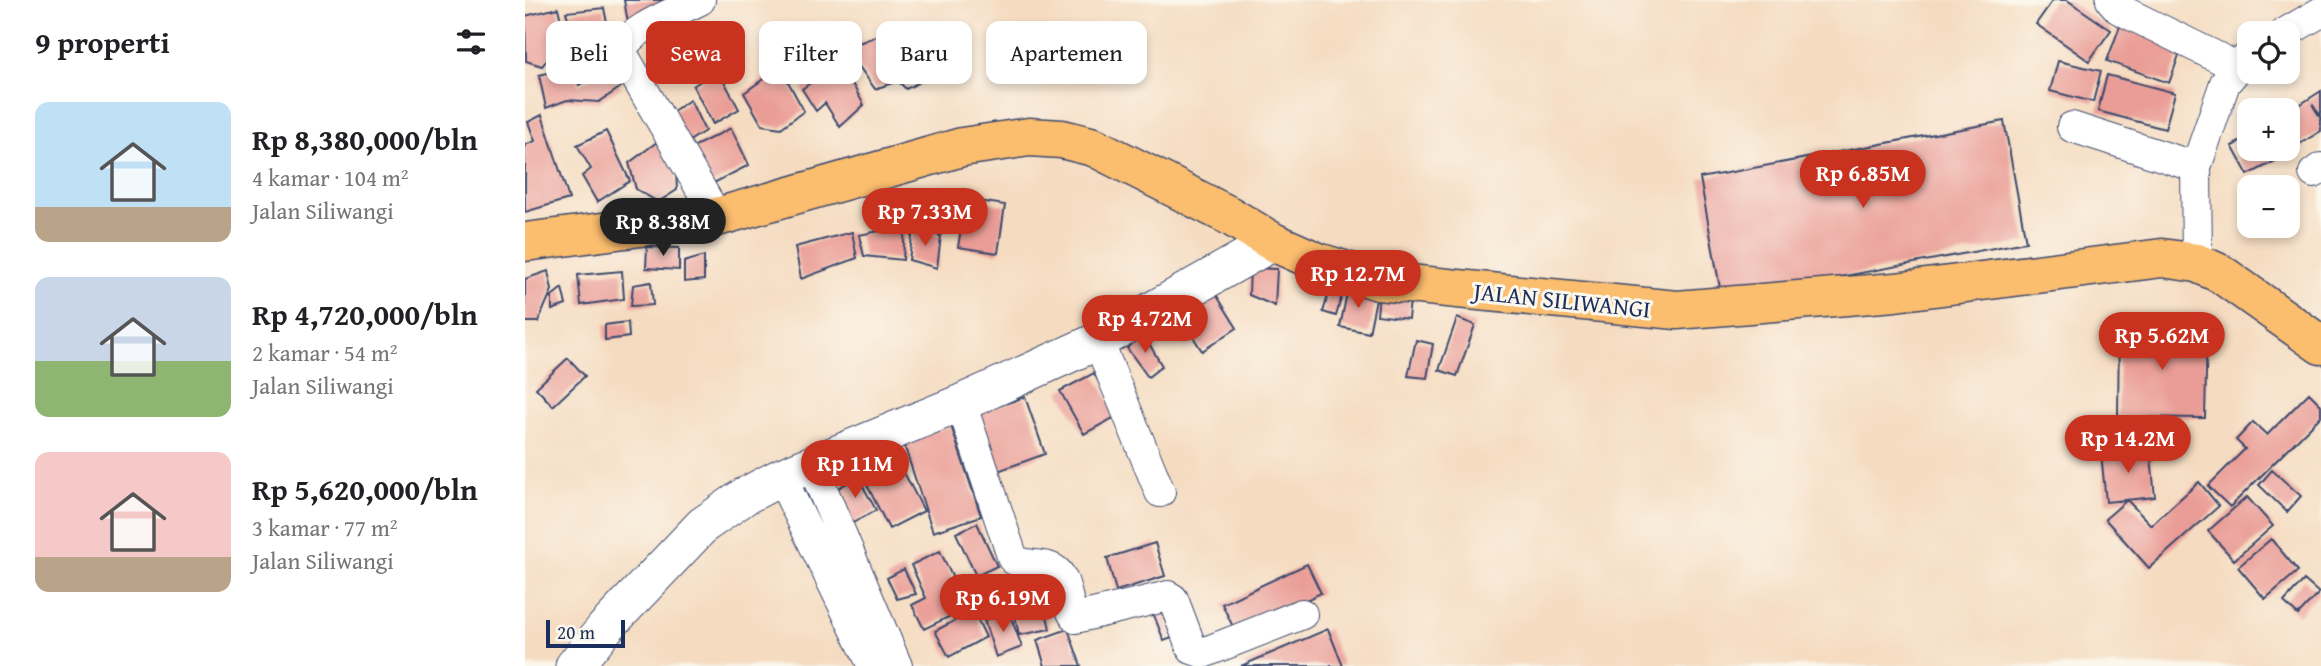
<!DOCTYPE html>
<html lang="id">
<head>
<meta charset="utf-8">
<style>
  body { margin:0; font-family:"Gentium Book Plus",serif; background:#f6f6f6; color:#202124; height:100vh; display:flex; flex-direction:column; font-size:26px; white-space:nowrap }
  * { box-sizing:border-box; margin:0 }
  p { font-size:23px; color:#757577 }
  .icon { flex:none; width:38px; height:38px; fill:none; stroke:currentColor; stroke-width:2; stroke-linecap:round; stroke-linejoin:round }
  .map { position:relative; flex:1; overflow:hidden }
  .side { display:flex; flex-direction:column; background:#fff; width:525px }
  .side>* { flex:none }
  .banner { position:absolute; left:21px; top:21px; width:665px; height:63px; display:flex; gap:14px }
  .controls { position:absolute; left:1712px; top:21px; display:grid; gap:14px }
  .controls a { display:grid; place-items:center; width:63px; height:63px; border-radius:14px; background:#fff; box-shadow:0 4px 10px #0003; font-size:35px }
  .scale { position:absolute; left:21px; bottom:18px; width:79px; box-sizing:border-box; padding-left:7px; border:4px solid #1b2f5e; border-top:0; font-size:19px; line-height:24px; white-space:nowrap; color:#1b2f5e; -webkit-text-stroke:5px #fbf7ec; paint-order:stroke }
  .price { position:absolute; translate:-50% -60px; padding:0 16px; border-radius:24px; background:#c8321e; color:#fff; font-size:23px; line-height:46px; filter:drop-shadow(0 2px 4px #0008) }
  .price::after { content:''; position:absolute; left:50%; top:42px; width:21px; height:16px; margin-left:-10px; background:inherit; clip-path:polygon(0 0,100% 0,50% 100%) }
  .price.on { background:#222; color:#fff }
  ul { padding:0; list-style:none }
  li { display:flex; align-items:center; gap:21px; height:175px; padding:0 35px }
  li span { display:grid; place-items:center; flex:none; width:196px; height:140px; border-radius:14px; color:#555 }
  li>.icon { margin-inline-start:auto }
  span .icon { width:84px; height:84px; fill:#fffc; stroke-width:1 }
  li b { font-size:30px }
  h2 { display:flex; justify-content:space-between; align-items:center; height:84px; padding:0 35px; font-size:30px }
  .pill { padding:0 24px; border-radius:14px; background:#fff; box-shadow:0 4px 10px #0003; font-size:24px; line-height:63px }
  .pill.on { background:#c8321e; color:#fff }
  main { display:flex; flex:1; min-height:0 }
  .map>svg:first-child { display:block }
  .building { fill:#ea9d96 }
  .lines { fill:none; stroke-linecap:round; stroke-linejoin:round }
  .minor-casing { stroke:#3c496d; stroke-width:32 }
  .tertiary-casing { stroke:#3c496d; stroke-width:39 }
  .primary-casing { stroke:#3c496d; stroke-width:41 }
  .minor { stroke:#fff; stroke-width:30 }
  .tertiary { stroke:#fff; stroke-width:37 }
  .primary { stroke:#fbbd6e; stroke-width:38 }
  .labels { text-anchor:middle; dominant-baseline:central; stroke-width:6; stroke-linejoin:round; paint-order:stroke }
  .street-label { font-size:24px; fill:#1b2f5e; stroke:#fbf7ec }
</style>
</head>
<body>
<main>
<section class="side">
<h2>9 properti<svg class="icon" aria-label="filters" viewBox="0 0 24 24"><path d="M4 7h16M4 17h16"/><circle cx="9" cy="7" r="2"/><circle cx="15" cy="17" r="2"/></svg></h2>
<ul>
<li><span style="background:linear-gradient(#bfe0f5 75%,#b9a48a 0)"><svg class="icon" aria-label="home" viewBox="0 0 24 24"><path d="M3 11l9-7 9 7M6 9v11h12V9"/></svg></span><div><b>Rp 8,380,000/bln</b><p>4 kamar · 104 m²</p><p>Jalan Siliwangi</p></div></li>
<li><span style="background:linear-gradient(#c9d6e8 60%,#8fb573 0)"><svg class="icon" aria-label="home" viewBox="0 0 24 24"><path d="M3 11l9-7 9 7M6 9v11h12V9"/></svg></span><div><b>Rp 4,720,000/bln</b><p>2 kamar · 54 m²</p><p>Jalan Siliwangi</p></div></li>
<li><span style="background:linear-gradient(#f6c9c9 75%,#b9a48a 0)"><svg class="icon" aria-label="home" viewBox="0 0 24 24"><path d="M3 11l9-7 9 7M6 9v11h12V9"/></svg></span><div><b>Rp 5,620,000/bln</b><p>3 kamar · 77 m²</p><p>Jalan Siliwangi</p></div></li>
</ul>
</section>
<div class="map">
<svg width="1796" height="666" viewBox="0 0 1796 666">
  <rect width="100%" height="100%" fill="#fbf7ec"/>
  <filter id="ink" filterUnits="userSpaceOnUse"><feTurbulence type="fractalNoise" baseFrequency=".0143" numOctaves="2"/><feDisplacementMap in="SourceGraphic" scale="14" xChannelSelector="R" yChannelSelector="G"/><feConvolveMatrix kernelMatrix="1 2 1 2 8 2 1 2 1" color-interpolation-filters="sRGB"/></filter>
  <filter id="wash" filterUnits="userSpaceOnUse"><feTurbulence type="fractalNoise" baseFrequency=".00686" numOctaves="4" result="noise"/><feDisplacementMap in="SourceGraphic" scale="28" xChannelSelector="R" yChannelSelector="G"/><feGaussianBlur stdDeviation="1.57" result="paint"/><feColorMatrix in="noise" values="0 0 0 0 0 0 0 0 0 0 0 0 0 0 0 0 0 1.4 0 .05"/><feComposite in="paint" operator="in"/></filter>
  <g filter="url(#wash)">
    <rect width="100%" height="100%" fill="#f5dcc1"/>
    <g id="blocks">
      <path class="building" d="M 99,0 L 156,0 L 103,23 Z
        M 1528,0 L 1542,0 L 1586,30 L 1564,61 L 1511,24 Z
        M 33,8 L 40,37 L 17,66 L 1,61 L 0,16 Z
        M 79,8 L 84,33 L 49,37 L 41,12 Z
        M 1595,26 L 1657,47 L 1644,83 L 1582,61 Z
        M 374,27 L 399,80 L 381,89 L 373,81 L 350,89 L 321,48 Z
        M 1533,61 L 1576,71 L 1568,102 L 1525,91 Z
        M 315,62 L 339,105 L 315,127 L 300,103 L 291,111 L 277,89 Z
        M 47,67 L 54,85 L 79,69 L 96,87 L 74,102 L 42,100 L 21,108 L 14,75 Z
        M 255,67 L 279,111 L 256,128 L 237,125 L 219,93 Z
        M 193,70 L 214,109 L 188,124 L 168,86 Z
        M 1582,75 L 1650,93 L 1640,129 L 1573,111 Z
        M 1796,91 L 1796,116 L 1787,104 L 1796,119 L 1796,131 L 1771,146 L 1762,130 L 1762,113 Z
        M 165,100 L 180,131 L 158,145 L 142,115 Z
        M 17,115 L 44,199 L 0,212 L 0,145 L 10,141 L 3,122 Z
        M 1479,121 L 1501,242 L 1197,299 L 1175,178 Z
        M 206,128 L 224,165 L 181,187 L 162,150 Z
        M 81,131 L 105,181 L 72,202 L 57,176 L 66,169 L 52,145 Z
        M 1724,137 L 1724,149 L 1748,149 L 1754,159 L 1723,175 L 1707,146 Z
        M 136,139 L 151,170 L 152,190 L 133,202 L 111,189 L 104,163 Z
        M 441,199 L 480,205 L 473,253 L 433,247 Z
        M 380,226 L 378,260 L 339,256 L 334,235 Z
        M 388,229 L 416,236 L 412,268 L 384,260 Z
        M 327,232 L 332,258 L 276,279 L 270,247 Z
        M 122,247 L 154,248 L 154,270 L 121,268 Z
        M 179,256 L 179,280 L 159,282 L 159,262 Z
        M 725,268 L 752,269 L 750,306 L 724,295 Z
        M 23,271 L 27,290 L 13,322 L 0,322 L 0,279 Z
        M 97,271 L 99,299 L 56,305 L 53,275 Z
        M 126,282 L 128,305 L 106,306 L 108,285 Z
        M 37,288 L 41,305 L 27,310 L 27,296 Z
        M 687,288 L 712,328 L 677,351 L 652,311 Z
        M 823,288 L 852,294 L 844,333 L 815,327 Z
        M 805,289 L 818,292 L 811,316 L 798,312 Z
        M 854,296 L 885,300 L 883,319 L 852,315 Z
        M 932,318 L 950,325 L 932,376 L 914,370 Z
        M 103,322 L 104,337 L 80,340 L 80,325 Z
        M 1594,327 L 1682,328 L 1680,418 L 1593,417 Z
        M 618,333 L 637,366 L 623,377 L 602,348 Z
        M 891,340 L 908,344 L 902,378 L 883,376 Z
        M 43,358 L 60,376 L 28,406 L 11,388 Z
        M 569,373 L 592,416 L 559,434 L 535,391 Z
        M 1784,393 L 1796,405 L 1796,416 L 1705,507 L 1683,486 L 1720,449 L 1711,440 L 1728,422 L 1742,435 Z
        M 500,397 L 520,454 L 470,472 L 450,414 Z
        M 426,426 L 456,516 L 408,532 L 378,442 Z
        M 1625,448 L 1630,497 L 1581,502 L 1576,453 Z
        M 372,459 L 399,511 L 364,529 L 338,477 Z
        M 1747,470 L 1776,496 L 1762,512 L 1734,485 Z
        M 333,477 L 351,510 L 326,524 L 308,491 Z
        M 1674,482 L 1694,506 L 1624,568 L 1580,519 L 1602,500 L 1626,525 Z
        M 1722,497 L 1748,526 L 1709,560 L 1683,531 Z
        M 452,523 L 472,566 L 451,576 L 431,533 Z
        M 1746,539 L 1773,571 L 1740,599 L 1713,567 Z
        M 630,543 L 640,576 L 591,591 L 582,558 Z
        M 415,551 L 442,608 L 399,629 L 387,605 L 401,598 L 386,565 Z
        M 782,564 L 796,593 L 711,633 L 697,604 Z
        M 379,569 L 391,594 L 372,599 L 362,578 Z
        M 1779,580 L 1794,593 L 1773,615 L 1759,602 Z
        M 517,594 L 525,629 L 494,635 L 487,601 Z
        M 643,604 L 655,635 L 639,641 L 627,610 Z
        M 448,611 L 461,637 L 424,657 L 410,631 Z
        M 484,612 L 497,647 L 471,657 L 459,620 Z
        M 543,629 L 556,666 L 520,666 L 512,640 Z
        M 803,629 L 818,666 L 716,666 Z"/>
    </g>
  </g>
  <g filter="url(#ink)">
    <use href="#blocks" fill-opacity="0" stroke="#3c496d" stroke-width="2"/>
    <g class="lines">
      <defs>
        <path id="minor" d="M 175,0 C 156,10 97,31 97,53 L 192,217
          M 1586,0 L 1594,9 L 1712,67
          M 1760,33 L 1796,12
          M 1547,127 L 1671,167
          M 1789,173 L 1796,168
          M 1672,263 L 1671,167 L 1700,83 L 1724,55
          M 573,341 L 635,492
          M 436,403 L 488,559 C 500,568 520,562 531,571 C 544,582 540,606 551,618 L 643,596 L 648,599 L 667,649 L 678,653 L 777,614
          M 287,465 L 372,666
          M 256,477 L 348,666"/>
        <path id="tertiary" d="M 49,666 L 80,628 L 178,525 L 220,496 L 256,477 L 436,403 L 573,341 L 748,242"/>
        <path id="primary" d="M 0,242 L 192,217 L 437,147 L 504,137 L 537,139 L 569,147 L 705,216 L 748,242 L 793,262 L 854,281 L 933,289 L 1152,310 L 1370,292 L 1637,258 L 1672,263 L 1696,274 L 1796,345"/>
      </defs>
      <use href="#minor" class="minor-casing"/>
      <use href="#tertiary" class="tertiary-casing"/>
      <use href="#primary" class="primary-casing"/>
      <use href="#minor" class="minor"/>
      <use href="#tertiary" class="tertiary"/>
      <use href="#primary" class="primary"/>
    </g>
  </g>
  <g class="labels">
    <g class="street-label">
      <text transform="translate(1037 300) rotate(6)">JALAN SILIWANGI</text>
    </g>
  </g>
</svg>
<div class="controls">
<a><svg class="icon" aria-label="locate" viewBox="0 0 24 24"><circle cx="12" cy="12" r="6"/><path d="M12 2v4M12 18v4M2 12h4M18 12h4"/></svg></a>
<a>+</a>
<a>−</a>
</div>
<div class="scale">20 m</div>
<b class="price" style="left:1338px;top:210px">Rp 6.85M</b>
<b class="price" style="left:400px;top:248px">Rp 7.33M</b>
<b class="price on" style="left:138px;top:258px">Rp 8.38M</b>
<b class="price" style="left:833px;top:310px">Rp 12.7M</b>
<b class="price" style="left:620px;top:355px">Rp 4.72M</b>
<b class="price" style="left:1637px;top:372px">Rp 5.62M</b>
<b class="price" style="left:1603px;top:475px">Rp 14.2M</b>
<b class="price" style="left:330px;top:500px">Rp 11M</b>
<b class="price" style="left:478px;top:634px">Rp 6.19M</b>
<div class="banner">
<a class="pill">Beli</a>
<a class="pill on">Sewa</a>
<a class="pill">Filter</a>
<a class="pill">Baru</a>
<a class="pill">Apartemen</a>
</div>
</div>
</main>
</body>
</html>
